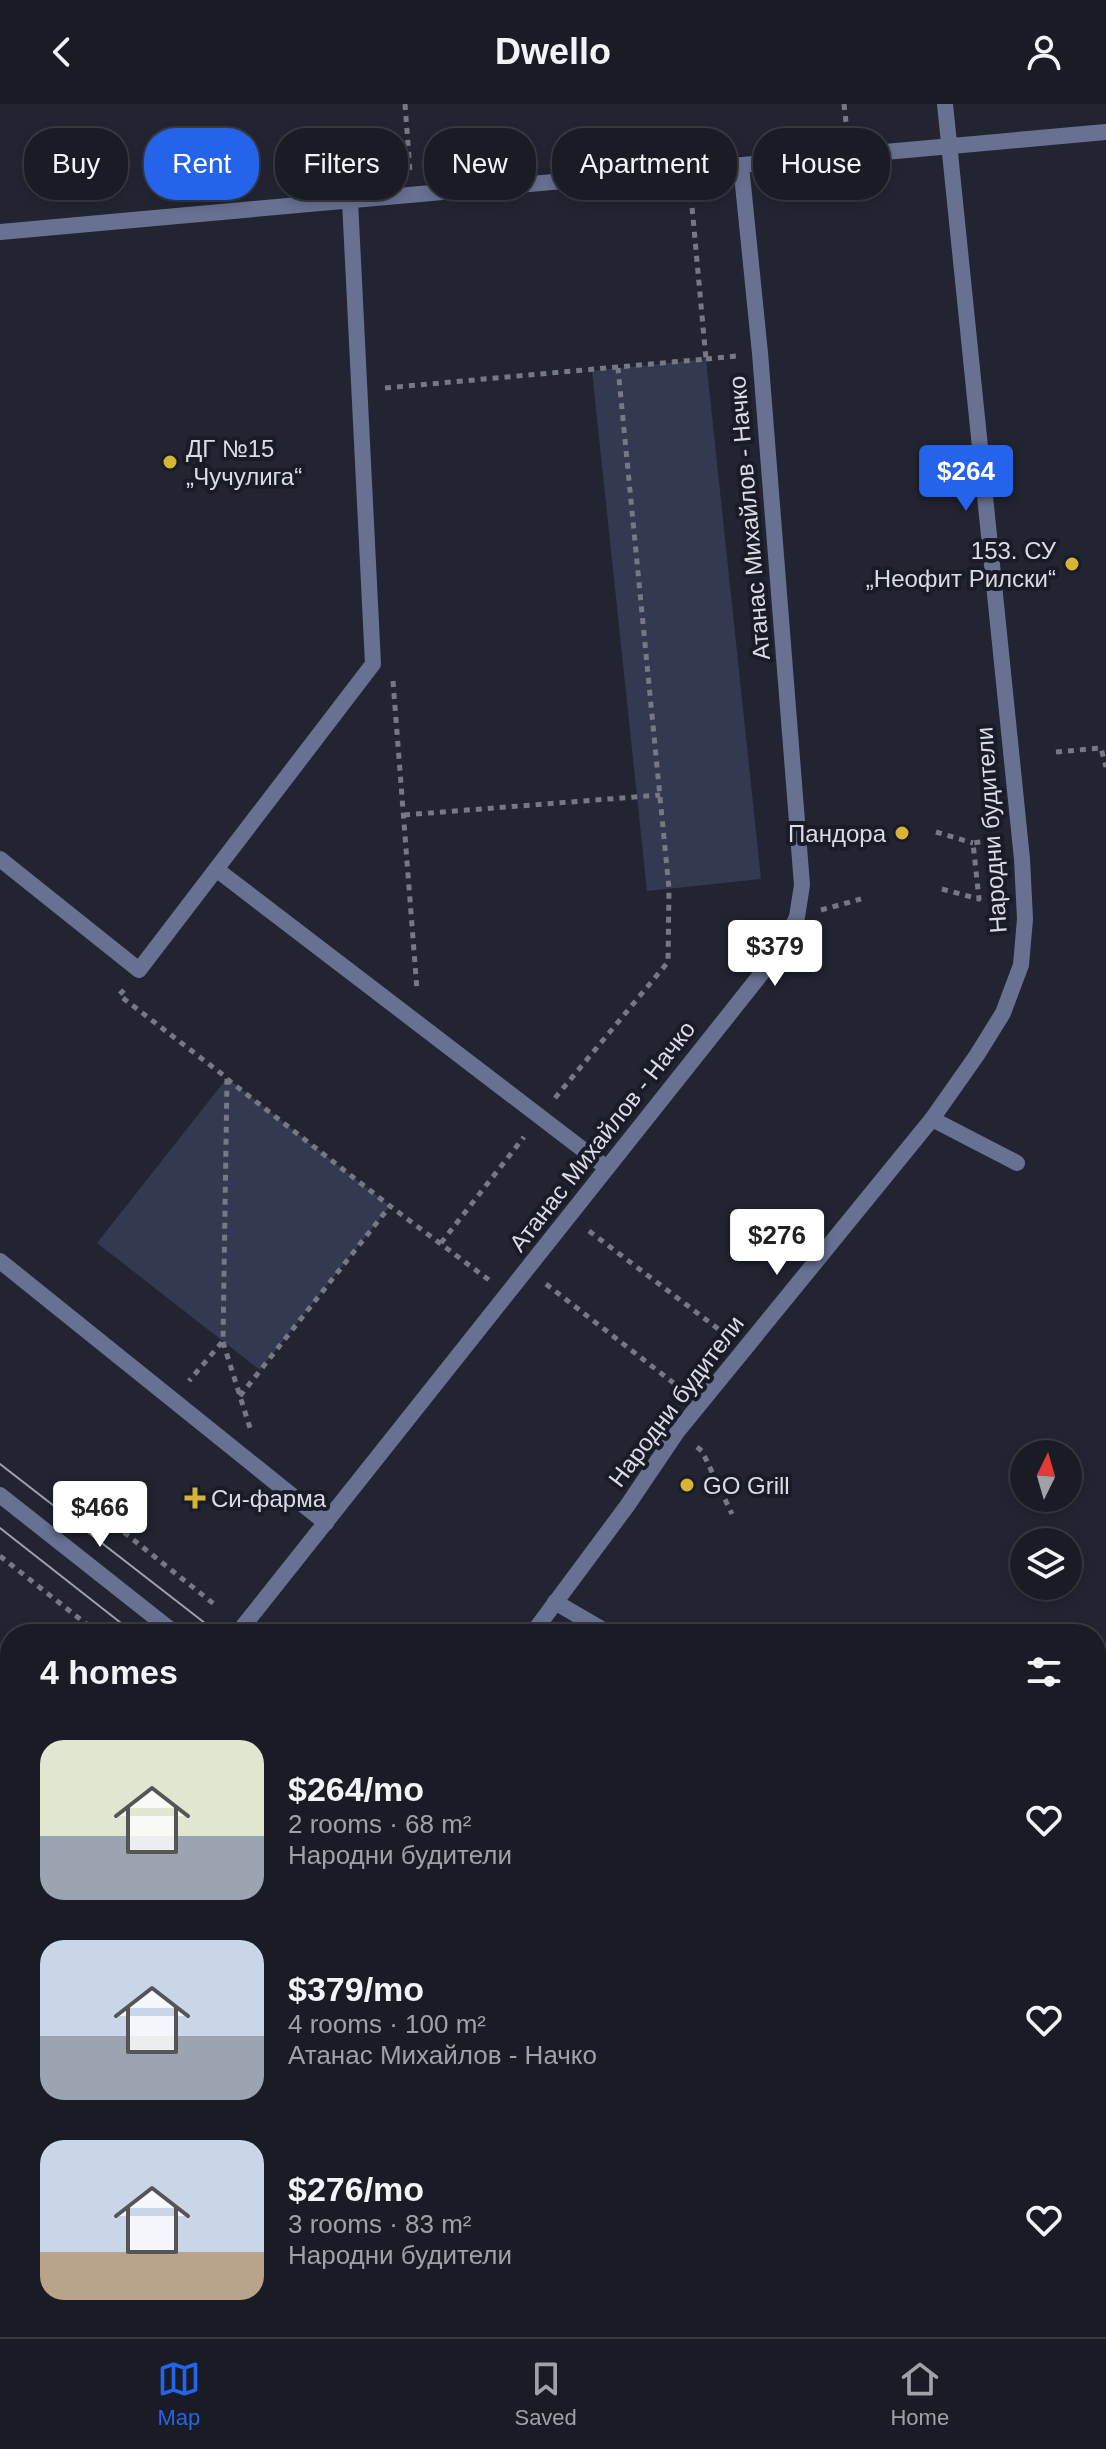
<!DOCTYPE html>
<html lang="en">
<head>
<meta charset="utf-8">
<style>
  body { margin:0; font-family:Helvetica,sans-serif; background:#272932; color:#f1f3f6; height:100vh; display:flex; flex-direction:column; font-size:30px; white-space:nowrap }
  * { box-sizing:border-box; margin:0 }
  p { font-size:26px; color:#9fa1a7 }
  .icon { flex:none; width:44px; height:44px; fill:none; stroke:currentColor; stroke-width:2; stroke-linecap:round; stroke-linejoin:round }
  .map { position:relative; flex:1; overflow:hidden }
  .details { position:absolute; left:0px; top:1520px; width:1106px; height:714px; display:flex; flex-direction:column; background:#1a1c25; border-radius:32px 32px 0 0; box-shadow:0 4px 12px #0003,0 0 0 2px #383a42 }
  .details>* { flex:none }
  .guide { position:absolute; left:24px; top:24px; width:1058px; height:72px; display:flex; gap:16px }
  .needle { width:52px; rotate:5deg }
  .tools { position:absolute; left:1010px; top:1336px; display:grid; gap:16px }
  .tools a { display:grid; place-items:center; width:72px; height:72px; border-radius:50%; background:#1a1c25; box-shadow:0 4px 12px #0003,0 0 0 2px #383a42; font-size:40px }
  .price { position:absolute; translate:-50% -68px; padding:0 18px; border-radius:8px; background:#fff; color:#222; font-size:26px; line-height:52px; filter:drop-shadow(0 2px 4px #0008) }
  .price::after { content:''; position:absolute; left:50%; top:48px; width:24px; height:18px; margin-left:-12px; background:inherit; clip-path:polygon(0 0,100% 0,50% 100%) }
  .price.active { background:#2563eb; color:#fff }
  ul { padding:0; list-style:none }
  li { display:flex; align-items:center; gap:24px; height:200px; padding:0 40px }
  li span { display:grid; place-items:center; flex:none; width:224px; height:160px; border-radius:24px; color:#555 }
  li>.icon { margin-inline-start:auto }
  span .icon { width:96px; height:96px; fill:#fffc; stroke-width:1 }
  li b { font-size:34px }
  h2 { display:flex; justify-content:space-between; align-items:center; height:96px; padding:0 40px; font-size:34px }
  .chip { padding:0 28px; border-radius:32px; background:#1a1c25; box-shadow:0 4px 12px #0003,0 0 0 2px #383a42; font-size:28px; line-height:72px }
  .chip.active { background:#2563eb; color:#fff }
  header { display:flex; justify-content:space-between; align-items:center; height:104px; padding:0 40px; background:#1a1c25; font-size:36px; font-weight:700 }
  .menu { display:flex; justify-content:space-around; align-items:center; height:112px; border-top:2px solid #383a42; background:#1a1c25; font-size:22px; color:#9fa1a7 }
  .menu a { display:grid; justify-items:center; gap:4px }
  .menu .active { color:#2563eb }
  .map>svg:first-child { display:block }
  .green { fill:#323950 }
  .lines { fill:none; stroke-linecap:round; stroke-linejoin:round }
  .path { stroke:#767882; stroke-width:5; stroke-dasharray:6 6; stroke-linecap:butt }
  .service { stroke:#687192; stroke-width:16 }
  .minor { stroke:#687192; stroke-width:16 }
  .tertiary { stroke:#687192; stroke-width:16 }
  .tram { stroke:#9fa1ab; stroke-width:2 }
  .poi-dot { fill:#d8b434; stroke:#191c27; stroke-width:3 }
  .labels { text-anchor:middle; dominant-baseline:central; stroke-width:8; stroke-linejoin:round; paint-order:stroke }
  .poi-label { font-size:24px; fill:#dadce4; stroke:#191c27; text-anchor:start }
  .street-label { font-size:24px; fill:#dadce4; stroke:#191c27 }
</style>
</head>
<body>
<header><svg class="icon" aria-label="back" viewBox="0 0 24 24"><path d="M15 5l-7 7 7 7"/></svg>Dwello<svg class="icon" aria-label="person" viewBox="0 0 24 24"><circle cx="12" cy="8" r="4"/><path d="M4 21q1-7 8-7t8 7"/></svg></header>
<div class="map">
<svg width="1106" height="2233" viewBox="0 0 1106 2233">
  <rect width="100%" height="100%" fill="#222531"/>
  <path class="green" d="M 706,255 L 761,775 L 647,787 L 592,267 Z
    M 227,974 L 390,1102 L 260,1266 L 97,1139 Z"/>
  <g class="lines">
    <path class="path" d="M 405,0 L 410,67
      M 844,0 L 847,27
      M 706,255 L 737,252
      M 385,284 L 706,255 L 691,92
      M 393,577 L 417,886
      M 1056,648 L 1101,644 L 1106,663
      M 404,711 L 660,691
      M 936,728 L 973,739
      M 942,785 L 979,795 L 973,739 L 997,736
      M 821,806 L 861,795
      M 124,886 L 119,891 L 227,974 L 223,1237 L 189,1277
      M 227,975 L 390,1102 L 489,1176
      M 555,994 L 668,858 L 669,785 L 618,264
      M 589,1127 L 725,1230
      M 441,1139 L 524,1033
      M 546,1180 L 680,1284
      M 223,1238 L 250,1324
      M 240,1292 L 390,1102
      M 697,1343 L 702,1347 L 732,1410
      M 77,1391 L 214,1500
      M 0,1452 L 99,1530
      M 751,2224 L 764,2233"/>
    <path class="service" d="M 0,755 L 139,866 L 373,560 L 350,97
      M 216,765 L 607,1064
      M 932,1015 L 1017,1059
      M 0,1157 L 326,1419
      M 555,1498 L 610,1530
      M 0,1671 L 10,1672"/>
    <path class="minor" d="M 0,128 L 1106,28
      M 237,1530 L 781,845 L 797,813 L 802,781 L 760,249 L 741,61
      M 532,1530 L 627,1402 L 677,1328 L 932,1015 L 977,951 L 1003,909 L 1021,861 L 1025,815 L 1022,755 L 945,0
      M 0,2037 L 10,2025
      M 280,2233 L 290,2224
      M 1037,2233 L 1041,2224"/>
    <path class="tertiary" d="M 0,1391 L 176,1530
      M 0,1826 L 10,1826
      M 1054,2224 L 1064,2233"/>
    <path class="tram" d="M 0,1360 L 219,1530
      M 0,1424 L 135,1530
      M 1028,2224 L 1040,2233
      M 1078,2224 L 1088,2233"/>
  </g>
  <g class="poi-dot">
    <circle cx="170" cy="358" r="8"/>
    <circle cx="1072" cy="460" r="8"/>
    <circle cx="902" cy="729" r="8"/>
    <circle cx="687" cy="1381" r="8"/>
    <path d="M191 1382h8v8h8v8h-8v8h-8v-8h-8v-8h8z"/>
  </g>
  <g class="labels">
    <g class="poi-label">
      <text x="186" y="344">ДГ №15<tspan x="186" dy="28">„Чучулига“</tspan></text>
      <text x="1056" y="446" text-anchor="end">153. СУ<tspan x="1056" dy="28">„Неофит Рилски“</tspan></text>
      <text x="886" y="729" text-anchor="end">Пандора</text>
      <text x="703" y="1381">GO Grill</text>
      <text x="211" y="1394">Си-фарма</text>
    </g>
    <g class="street-label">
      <text transform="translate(749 414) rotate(-95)">Атанас Михайлов - Начко</text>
      <text transform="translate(991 726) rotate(-94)">Народни будители</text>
      <text transform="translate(602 1032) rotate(-52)">Атанас Михайлов - Начко</text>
      <text transform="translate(676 1297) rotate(-53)">Народни будители</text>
    </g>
  </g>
</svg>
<div class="tools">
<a><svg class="needle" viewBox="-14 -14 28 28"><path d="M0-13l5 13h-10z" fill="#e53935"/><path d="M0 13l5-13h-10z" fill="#9fa1a7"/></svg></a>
<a><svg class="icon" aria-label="layers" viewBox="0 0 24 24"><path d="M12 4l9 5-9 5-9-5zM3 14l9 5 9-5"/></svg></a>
</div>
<b class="price active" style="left:966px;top:409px">$264</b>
<b class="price" style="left:775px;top:884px">$379</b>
<b class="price" style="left:777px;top:1173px">$276</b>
<b class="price" style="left:100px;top:1445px">$466</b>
<div class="guide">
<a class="chip">Buy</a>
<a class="chip active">Rent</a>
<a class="chip">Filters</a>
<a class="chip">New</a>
<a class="chip">Apartment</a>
<a class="chip">House</a>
</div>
<section class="details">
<h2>4 homes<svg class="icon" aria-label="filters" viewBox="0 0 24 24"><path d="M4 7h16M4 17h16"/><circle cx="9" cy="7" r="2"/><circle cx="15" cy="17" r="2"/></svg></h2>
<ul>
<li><span style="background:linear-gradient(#dfe7d0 60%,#9aa5b1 0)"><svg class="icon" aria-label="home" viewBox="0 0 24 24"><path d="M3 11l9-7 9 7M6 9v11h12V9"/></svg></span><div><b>$264/mo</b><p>2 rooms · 68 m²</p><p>Народни будители</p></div><svg class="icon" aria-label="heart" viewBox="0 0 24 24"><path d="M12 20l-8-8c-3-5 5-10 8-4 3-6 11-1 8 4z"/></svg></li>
<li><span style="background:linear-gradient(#c9d6e8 60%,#9aa5b1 0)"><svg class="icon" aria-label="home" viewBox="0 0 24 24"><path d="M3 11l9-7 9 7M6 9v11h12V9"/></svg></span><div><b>$379/mo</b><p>4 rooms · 100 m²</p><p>Атанас Михайлов - Начко</p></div><svg class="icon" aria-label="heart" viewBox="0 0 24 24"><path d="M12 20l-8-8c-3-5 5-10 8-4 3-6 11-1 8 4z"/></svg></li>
<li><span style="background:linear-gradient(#c9d6e8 70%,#b9a48a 0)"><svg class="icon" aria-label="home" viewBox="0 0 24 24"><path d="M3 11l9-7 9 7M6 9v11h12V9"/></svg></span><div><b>$276/mo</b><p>3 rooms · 83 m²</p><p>Народни будители</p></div><svg class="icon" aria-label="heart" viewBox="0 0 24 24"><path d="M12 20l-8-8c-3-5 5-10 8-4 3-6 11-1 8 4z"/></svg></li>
</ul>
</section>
</div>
<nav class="menu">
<a class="active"><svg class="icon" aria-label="map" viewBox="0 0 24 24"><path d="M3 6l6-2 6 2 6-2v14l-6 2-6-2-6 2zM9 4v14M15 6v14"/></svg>Map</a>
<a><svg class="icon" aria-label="saved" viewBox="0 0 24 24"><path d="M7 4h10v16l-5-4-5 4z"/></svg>Saved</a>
<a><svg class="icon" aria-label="home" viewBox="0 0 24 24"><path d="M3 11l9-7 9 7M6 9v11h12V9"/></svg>Home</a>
</nav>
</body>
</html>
